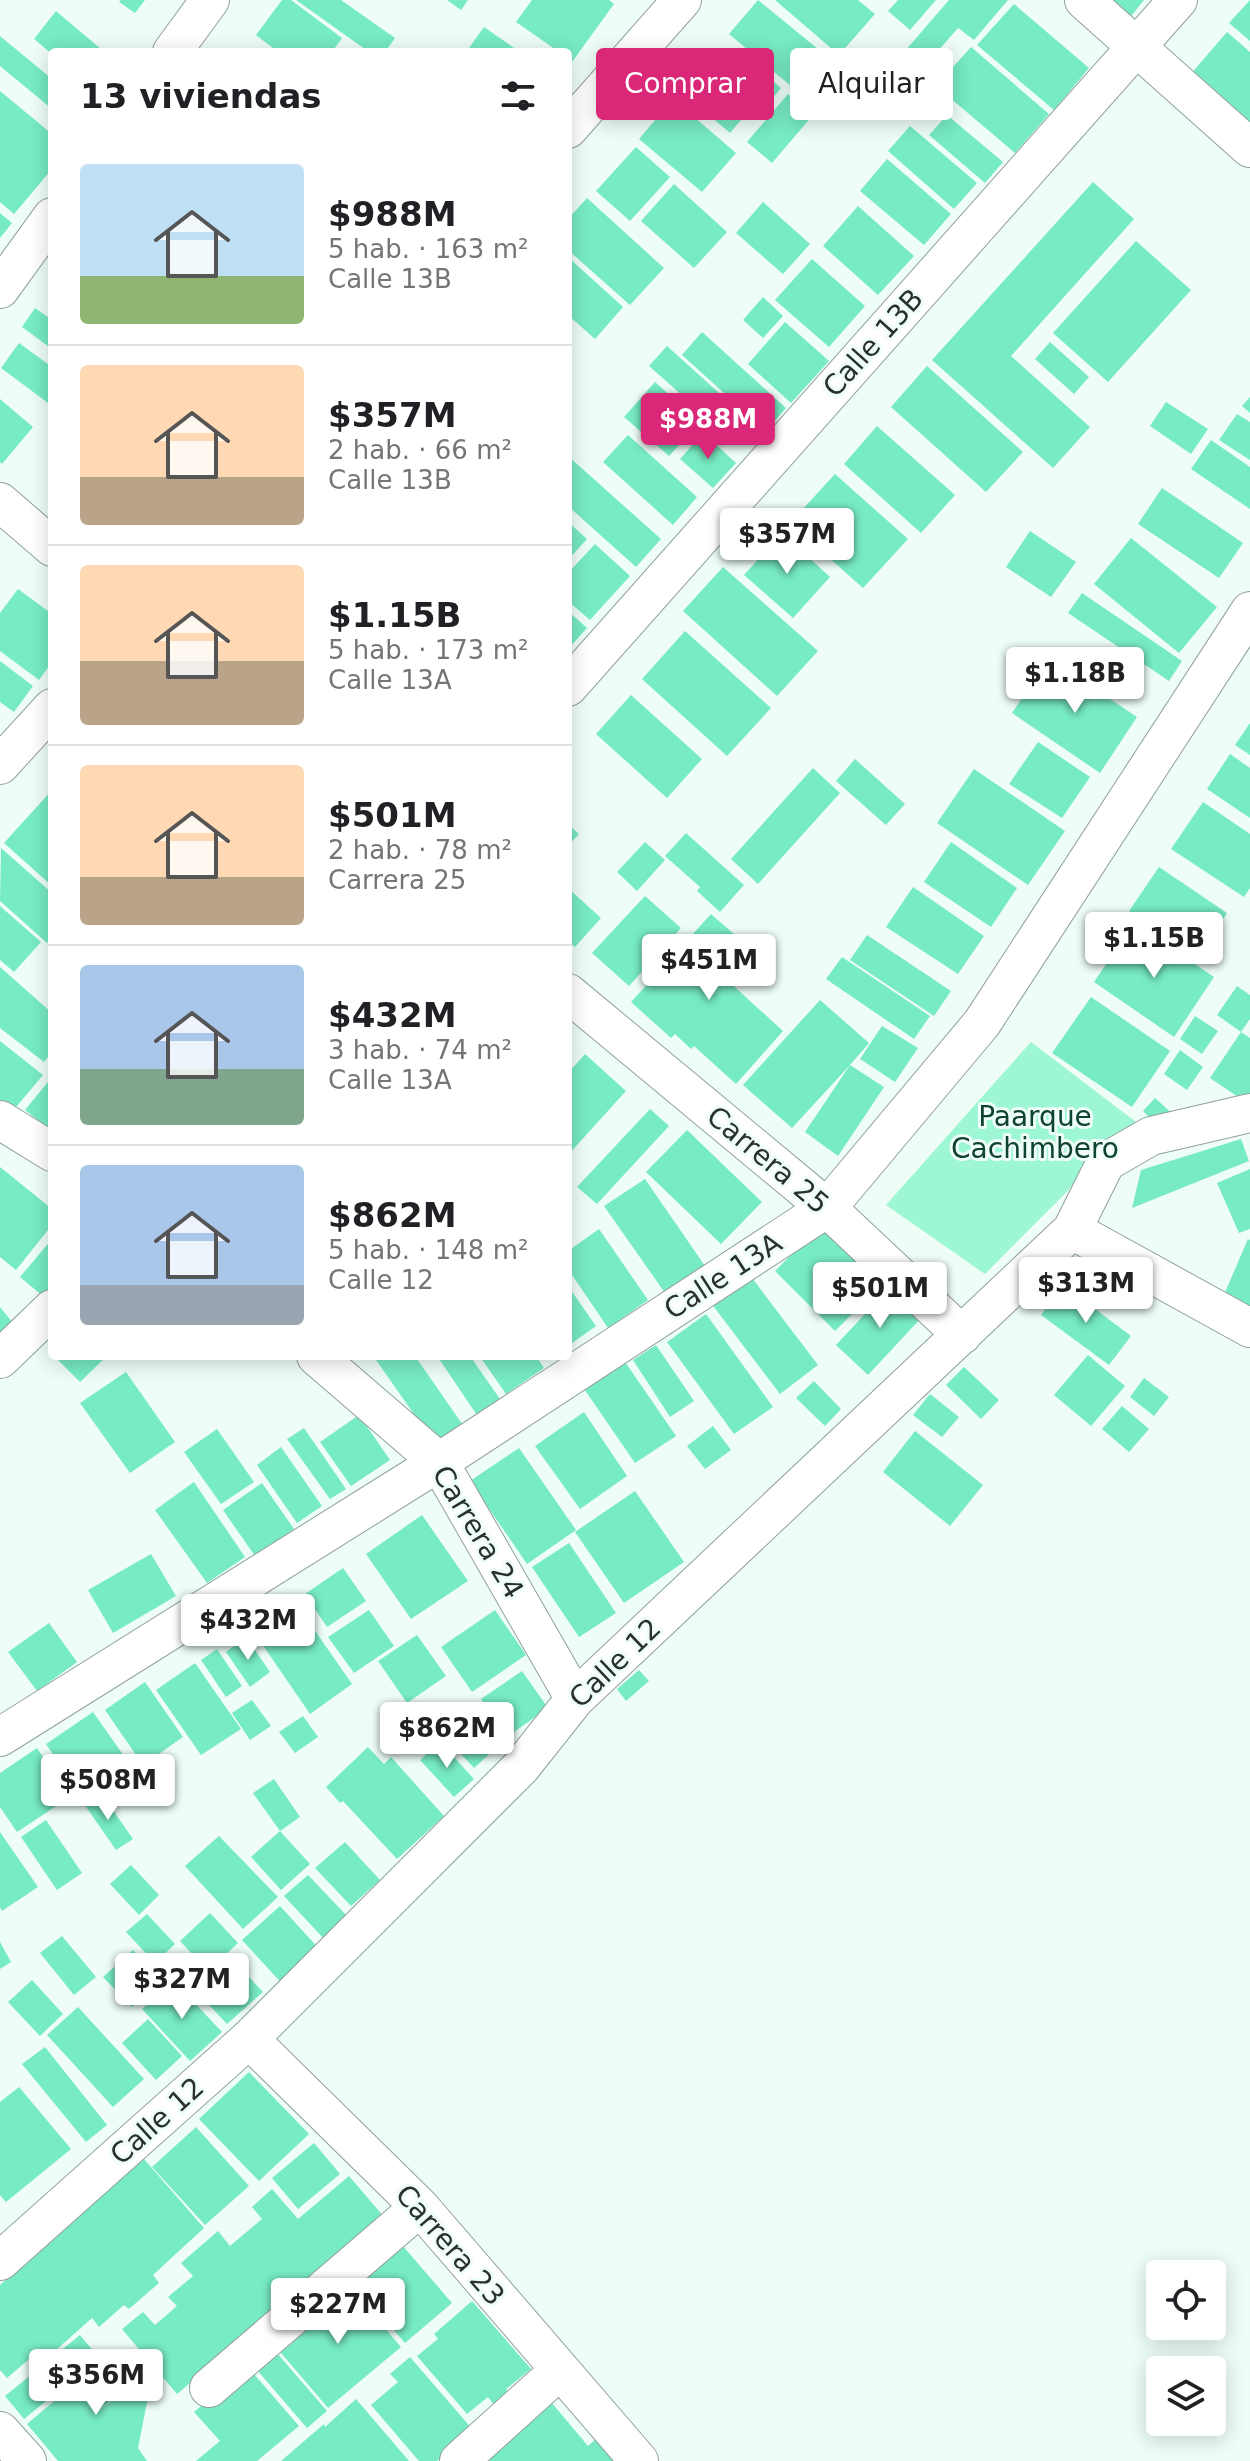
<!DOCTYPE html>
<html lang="es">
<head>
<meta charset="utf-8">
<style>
  body { margin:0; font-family:"DejaVu Sans",sans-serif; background:#f6f6f6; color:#202124; height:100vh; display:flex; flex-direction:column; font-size:30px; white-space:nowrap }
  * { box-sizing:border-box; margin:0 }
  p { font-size:26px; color:#757577 }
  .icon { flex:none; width:44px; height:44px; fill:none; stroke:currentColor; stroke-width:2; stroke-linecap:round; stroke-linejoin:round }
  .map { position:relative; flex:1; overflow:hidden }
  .panel { position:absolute; left:48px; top:48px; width:524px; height:1312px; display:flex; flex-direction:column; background:#fff; border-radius:8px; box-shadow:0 4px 20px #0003 }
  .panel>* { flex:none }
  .top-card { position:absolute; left:596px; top:48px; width:534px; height:72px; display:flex; gap:16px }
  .tools { position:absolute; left:1146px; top:2260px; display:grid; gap:16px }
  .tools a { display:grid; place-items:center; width:80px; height:80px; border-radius:8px; background:#fff; box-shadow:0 4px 20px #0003; font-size:40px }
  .price { position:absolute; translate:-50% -68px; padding:0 18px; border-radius:8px; background:#fff; color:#222; font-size:26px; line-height:52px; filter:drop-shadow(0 2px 4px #0008) }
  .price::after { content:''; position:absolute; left:50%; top:48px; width:24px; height:18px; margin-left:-12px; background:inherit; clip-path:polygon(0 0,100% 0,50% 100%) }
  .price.current { background:#db2777; color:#fff }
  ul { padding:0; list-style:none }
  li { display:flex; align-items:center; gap:24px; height:200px; padding:0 32px }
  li+li { border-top:2px solid #e0e0e0 }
  li span { display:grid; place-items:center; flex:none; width:224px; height:160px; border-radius:8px; color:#555 }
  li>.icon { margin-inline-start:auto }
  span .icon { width:96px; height:96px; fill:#fffc; stroke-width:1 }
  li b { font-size:34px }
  h2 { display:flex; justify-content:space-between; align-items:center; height:96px; padding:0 32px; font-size:34px }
  .chip { padding:0 28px; border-radius:8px; background:#fff; box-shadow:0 4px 20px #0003; font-size:28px; line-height:72px }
  .chip.current { background:#db2777; color:#fff }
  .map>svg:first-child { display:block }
  .green { fill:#9df6d4 }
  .building { fill:#77ebc2 }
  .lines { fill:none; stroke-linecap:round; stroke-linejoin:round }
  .minor-casing { stroke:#92a09a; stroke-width:40 }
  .minor { stroke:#fff; stroke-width:38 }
  .labels { text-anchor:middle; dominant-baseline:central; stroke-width:6; stroke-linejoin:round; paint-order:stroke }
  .street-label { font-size:28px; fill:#2a302d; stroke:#eefef7 }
  .park-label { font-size:28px; fill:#0f4232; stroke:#eefef7 }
</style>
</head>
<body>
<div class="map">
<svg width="1250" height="2461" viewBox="0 0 1250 2461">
  <rect width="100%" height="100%" fill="#eefef7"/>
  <path class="green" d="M 1031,1042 L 1136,1122 L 985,1274 L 886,1205 Z"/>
  <path class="building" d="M 121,0 L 145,0 L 135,13 L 119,2 Z
    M 282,0 L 291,0 L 342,38 L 332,52 L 278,52 L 256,35 Z
    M 296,0 L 341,0 L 395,38 L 385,52 L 369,52 Z
    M 447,0 L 468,0 L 461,10 Z
    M 532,0 L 609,0 L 614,4 L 572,62 L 568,59 L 568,52 L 559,52 L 516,22 Z
    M 758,0 L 846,72 L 816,107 L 729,34 Z
    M 775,0 L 858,0 L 875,14 L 839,55 Z
    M 898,0 L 936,0 L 910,30 L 888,11 Z
    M 949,0 L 1008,0 L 974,40 L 958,28 L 917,75 L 898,59 Z
    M 1102,0 L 1144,0 L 1128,20 Z
    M 1250,0 L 1250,41 L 1229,23 Z
    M 1014,4 L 1089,68 L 1054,110 L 977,45 Z
    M 56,11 L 101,49 L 99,52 L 52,54 L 34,39 Z
    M 484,27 L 520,52 L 466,52 Z
    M 1227,32 L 1250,52 L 1250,129 L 1190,75 Z
    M 0,36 L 52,79 L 52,109 L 0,66 Z
    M 971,47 L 1049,114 L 1015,153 L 936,86 Z
    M 742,54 L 781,88 L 759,115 L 718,81 Z
    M 701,73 L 747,113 L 730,133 L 683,93 Z
    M 0,91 L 52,134 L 52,169 L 14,214 L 0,202 Z
    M 788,94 L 813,115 L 772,163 L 747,142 Z
    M 673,99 L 736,153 L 702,192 L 639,139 Z
    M 947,115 L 1003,162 L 985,183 L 929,135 Z
    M 910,126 L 977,183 L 954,209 L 888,151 Z
    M 636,147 L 670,177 L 630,221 L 596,191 Z
    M 887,159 L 951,214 L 924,245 L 860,191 Z
    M 1093,182 L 1134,219 L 1011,356 L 1090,427 L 1053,468 L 932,360 Z
    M 674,184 L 727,232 L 694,268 L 641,221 Z
    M 587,198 L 664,268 L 630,305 L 568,250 L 568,219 Z
    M 763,202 L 810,244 L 783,274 L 736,233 Z
    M 858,206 L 914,256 L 878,295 L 823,246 Z
    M 0,213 L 12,223 L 0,238 Z
    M 1136,241 L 1191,290 L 1108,382 L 1053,333 Z
    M 568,257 L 623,307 L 595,339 L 568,315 Z
    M 812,259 L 865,306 L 829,347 L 775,300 Z
    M 763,297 L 783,316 L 763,338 L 743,320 Z
    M 35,308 L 52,320 L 52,349 L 22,327 Z
    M 785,322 L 829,361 L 791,403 L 748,364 Z
    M 702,332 L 786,408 L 766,431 L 682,355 Z
    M 1050,342 L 1089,377 L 1074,394 L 1035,359 Z
    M 19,343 L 52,367 L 52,406 L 1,368 Z
    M 667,346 L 728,401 L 710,420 L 649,366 Z
    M 927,366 L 1023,452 L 986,492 L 891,407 Z
    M 655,382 L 700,422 L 669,456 L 624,417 Z
    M 1250,397 L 1250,413 L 1242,406 Z
    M 0,399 L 33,427 L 2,464 L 0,462 Z
    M 1166,402 L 1208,429 L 1191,454 L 1150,426 Z
    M 1237,414 L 1250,422 L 1250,460 L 1219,440 Z
    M 877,426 L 955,495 L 921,533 L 844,464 Z
    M 703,433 L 736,463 L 713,488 L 680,459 Z
    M 628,435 L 697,497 L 673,525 L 603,462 Z
    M 1211,440 L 1250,467 L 1250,509 L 1191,469 Z
    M 568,456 L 661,539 L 636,567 L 568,506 Z
    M 835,474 L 908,539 L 863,588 L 790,523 Z
    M 1162,488 L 1243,543 L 1219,578 L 1138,524 Z
    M 568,522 L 587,539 L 568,560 Z
    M 1030,531 L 1076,562 L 1051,597 L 1006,567 Z
    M 782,533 L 830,577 L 793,618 L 744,575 Z
    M 1131,538 L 1217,607 L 1179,653 L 1094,584 Z
    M 595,544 L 630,576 L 590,620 L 568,601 L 568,573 Z
    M 723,567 L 818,651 L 777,696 L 683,611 Z
    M 18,589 L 52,614 L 52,662 L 39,680 L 0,651 L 0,613 Z
    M 1082,593 L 1182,661 L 1169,681 L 1068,613 Z
    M 568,611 L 587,628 L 568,649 Z
    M 685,631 L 771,708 L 727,756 L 642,679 Z
    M 1049,658 L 1137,717 L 1100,773 L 1012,713 Z
    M 0,661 L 33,686 L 14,712 L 0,702 Z
    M 631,695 L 702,759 L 667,798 L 596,734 Z
    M 1250,723 L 1250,755 L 1235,745 Z
    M 1038,742 L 1090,777 L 1062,818 L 1009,784 Z
    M 1230,754 L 1250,768 L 1250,818 L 1207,789 Z
    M 855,759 L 905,804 L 886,825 L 836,781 Z
    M 813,768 L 840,793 L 758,884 L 731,859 Z
    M 974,769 L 1065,831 L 1028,885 L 937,823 Z
    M 52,790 L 52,886 L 4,843 Z
    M 1203,802 L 1250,834 L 1250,888 L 1244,897 L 1171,849 Z
    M 568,824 L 579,834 L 568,846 Z
    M 686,833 L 744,885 L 720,912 L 697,891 L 700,887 L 665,856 Z
    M 645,842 L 665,860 L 637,891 L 617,872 Z
    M 951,842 L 1017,888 L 991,927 L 924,882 Z
    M 1,848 L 52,893 L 52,938 L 47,943 L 0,901 Z
    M 1159,867 L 1227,913 L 1198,957 L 1129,911 Z
    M 913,887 L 984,936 L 958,974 L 886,927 Z
    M 568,888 L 601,918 L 575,947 L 568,941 Z
    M 645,896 L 681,928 L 629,986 L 592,953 Z
    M 0,906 L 41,942 L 14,972 L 0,960 Z
    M 711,914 L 751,949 L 725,978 L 783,1031 L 736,1084 L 694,1046 L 691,1049 L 675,1034 L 671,1038 L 631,1002 Z
    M 1134,923 L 1214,977 L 1174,1037 L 1094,982 Z
    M 867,935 L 951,991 L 934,1016 L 850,960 Z
    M 842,957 L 930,1016 L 914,1039 L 826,979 Z
    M 0,967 L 52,1013 L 52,1052 L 44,1062 L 0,1028 Z
    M 1237,986 L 1250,995 L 1250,1019 L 1241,1032 L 1217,1015 Z
    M 1091,997 L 1170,1051 L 1132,1107 L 1052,1053 Z
    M 820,1000 L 869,1043 L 850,1065 L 884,1087 L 838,1156 L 805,1132 L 850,1065 L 792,1128 L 743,1085 Z
    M 1195,1016 L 1218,1031 L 1202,1054 L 1180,1039 Z
    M 882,1026 L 918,1048 L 895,1082 L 860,1059 Z
    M 1241,1032 L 1250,1038 L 1250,1105 L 1210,1078 Z
    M 0,1041 L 43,1075 L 6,1119 L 0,1114 Z
    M 1180,1050 L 1203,1067 L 1187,1090 L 1164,1074 Z
    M 585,1054 L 626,1091 L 568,1155 L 568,1073 Z
    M 52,1077 L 52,1131 L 25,1110 Z
    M 1155,1098 L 1174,1115 L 1161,1129 L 1143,1111 Z
    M 650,1109 L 669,1126 L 597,1204 L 577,1187 Z
    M 687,1130 L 762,1202 L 721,1244 L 646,1172 Z
    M 1241,1139 L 1249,1161 L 1132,1208 L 1141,1170 Z
    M 0,1167 L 52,1209 L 52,1225 L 16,1270 L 0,1257 Z
    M 1250,1169 L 1250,1229 L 1239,1233 L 1217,1183 Z
    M 645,1179 L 705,1266 L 665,1293 L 604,1206 Z
    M 823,1223 L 884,1282 L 835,1331 L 775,1271 Z
    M 599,1229 L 648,1300 L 608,1328 L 568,1269 L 568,1251 Z
    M 52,1239 L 52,1288 L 44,1297 L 20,1277 Z
    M 1248,1239 L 1250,1240 L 1250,1309 L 1223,1297 Z
    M 749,1274 L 818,1365 L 780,1394 L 711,1303 Z
    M 1063,1285 L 1131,1336 L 1109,1365 L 1041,1315 Z
    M 568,1286 L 596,1326 L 568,1346 Z
    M 891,1286 L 923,1316 L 868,1375 L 836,1345 Z
    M 0,1307 L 13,1323 L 0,1334 Z
    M 706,1314 L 773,1407 L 734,1434 L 667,1342 Z
    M 656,1345 L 694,1401 L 670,1417 L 633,1360 Z
    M 1088,1355 L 1125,1386 L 1091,1426 L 1054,1395 Z
    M 54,1356 L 107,1356 L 80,1382 Z
    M 381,1356 L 415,1356 L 465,1428 L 437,1447 L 376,1360 Z
    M 437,1356 L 470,1356 L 502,1402 L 479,1418 Z
    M 484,1356 L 536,1356 L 544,1368 L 506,1394 L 481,1358 Z
    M 621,1356 L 676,1436 L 635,1463 L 580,1383 Z
    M 964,1367 L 999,1400 L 981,1419 L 946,1385 Z
    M 126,1372 L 175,1442 L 130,1473 L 80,1403 Z
    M 1144,1378 L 1169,1397 L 1154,1416 L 1130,1397 Z
    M 814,1381 L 841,1409 L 825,1426 L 796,1398 Z
    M 930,1394 L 959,1417 L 942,1437 L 913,1415 Z
    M 1122,1406 L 1149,1429 L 1129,1452 L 1102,1429 Z
    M 584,1412 L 627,1476 L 580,1509 L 535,1446 Z
    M 359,1415 L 390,1460 L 351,1486 L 320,1442 Z
    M 713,1426 L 731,1450 L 705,1469 L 687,1446 Z
    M 304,1428 L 346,1489 L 330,1499 L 287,1439 Z
    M 217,1429 L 254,1482 L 221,1504 L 184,1452 Z
    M 915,1431 L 983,1485 L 950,1526 L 883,1472 Z
    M 281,1447 L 322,1506 L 297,1523 L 257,1465 Z
    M 519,1448 L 576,1530 L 527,1564 L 470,1481 Z
    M 194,1482 L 245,1557 L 207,1583 L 155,1510 Z
    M 262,1483 L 294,1529 L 255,1556 L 223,1510 Z
    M 635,1491 L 684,1562 L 624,1603 L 575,1532 Z
    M 422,1515 L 468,1581 L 411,1619 L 366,1554 Z
    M 569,1543 L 616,1613 L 579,1637 L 532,1567 Z
    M 151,1554 L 176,1596 L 113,1633 L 88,1590 Z
    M 343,1568 L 366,1601 L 327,1627 L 305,1594 Z
    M 293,1599 L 352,1684 L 310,1714 L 251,1628 Z
    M 369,1610 L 394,1646 L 354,1673 L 328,1637 Z
    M 495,1610 L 526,1655 L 472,1692 L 441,1647 Z
    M 49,1623 L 77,1662 L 37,1691 L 8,1652 Z
    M 417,1635 L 446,1676 L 407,1703 L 378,1661 Z
    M 246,1637 L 270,1672 L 250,1687 L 226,1652 Z
    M 217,1649 L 242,1686 L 226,1697 L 201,1660 Z
    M 195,1663 L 241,1729 L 201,1755 L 156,1690 Z
    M 639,1670 L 649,1681 L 626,1701 L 617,1689 Z
    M 522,1671 L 548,1708 L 507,1737 L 481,1699 Z
    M 145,1682 L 183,1737 L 143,1765 L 105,1710 Z
    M 252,1700 L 271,1726 L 250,1740 L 232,1713 Z
    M 452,1702 L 495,1749 L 474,1768 L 431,1722 Z
    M 93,1712 L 124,1756 L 76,1789 L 46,1744 Z
    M 303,1716 L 318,1737 L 295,1753 L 279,1732 Z
    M 440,1742 L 474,1779 L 454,1797 L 420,1760 Z
    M 368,1747 L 384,1764 L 391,1757 L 444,1816 L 397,1859 L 343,1801 L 340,1803 L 326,1787 Z
    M 37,1748 L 70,1797 L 17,1832 L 0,1807 L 0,1773 Z
    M 274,1779 L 300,1817 L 280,1831 L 253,1793 Z
    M 101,1793 L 133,1839 L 116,1850 L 84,1804 Z
    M 46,1820 L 82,1873 L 57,1890 L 21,1837 Z
    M 280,1831 L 310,1864 L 281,1890 L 251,1857 Z
    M 0,1832 L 38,1887 L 2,1911 L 0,1907 Z
    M 219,1836 L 278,1897 L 243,1929 L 185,1866 Z
    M 345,1842 L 380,1880 L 351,1906 L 315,1868 Z
    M 131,1865 L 159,1895 L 139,1915 L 110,1884 Z
    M 308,1875 L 349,1918 L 325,1940 L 284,1896 Z
    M 280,1906 L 322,1952 L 285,1987 L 242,1940 Z
    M 210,1913 L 238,1943 L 208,1971 L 180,1941 Z
    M 147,1914 L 175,1944 L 155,1963 L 126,1932 Z
    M 62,1936 L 96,1977 L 74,1995 L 40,1953 Z
    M 0,1942 L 11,1962 L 0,1969 Z
    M 133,1950 L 161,1980 L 132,2007 L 103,1977 Z
    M 232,1959 L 263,1992 L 227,2024 L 197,1992 Z
    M 32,1980 L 63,2014 L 40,2036 L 8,2002 Z
    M 174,1981 L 222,2032 L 190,2061 L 142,2009 Z
    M 78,2007 L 144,2079 L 113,2107 L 47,2035 Z
    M 148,2019 L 182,2056 L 156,2080 L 122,2043 Z
    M 45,2047 L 107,2125 L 86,2142 L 22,2064 Z
    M 249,2072 L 309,2134 L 259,2181 L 199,2119 Z
    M 19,2087 L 71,2149 L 6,2202 L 0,2195 L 0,2102 Z
    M 196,2127 L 249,2186 L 205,2225 L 152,2167 Z
    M 314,2143 L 340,2174 L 298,2209 L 272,2178 Z
    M 144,2159 L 204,2228 L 153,2275 L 159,2283 L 129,2309 L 124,2305 L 99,2327 L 92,2318 L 47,2358 L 40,2350 L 7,2378 L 0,2370 L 0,2285 Z
    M 349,2176 L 385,2218 L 177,2394 L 122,2329 L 143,2312 L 155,2325 L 177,2306 L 168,2297 L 193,2276 L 181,2263 L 218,2231 L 230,2246 L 262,2219 L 252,2207 L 272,2189 L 298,2219 Z
    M 396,2238 L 452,2303 L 405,2343 L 349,2278 Z
    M 348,2285 L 401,2347 L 328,2408 L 275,2346 Z
    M 472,2301 L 531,2369 L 506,2389 L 509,2393 L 494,2405 L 488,2397 L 467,2414 L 417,2356 L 438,2339 L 434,2334 Z
    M 80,2335 L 99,2358 L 24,2419 L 5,2396 Z
    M 271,2346 L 327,2411 L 307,2428 L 251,2363 Z
    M 111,2353 L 135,2380 L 95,2414 L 142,2377 L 150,2387 L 138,2448 L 147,2461 L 58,2461 L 27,2424 Z
    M 410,2357 L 473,2430 L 437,2461 L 419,2461 L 371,2405 L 398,2382 L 390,2374 Z
    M 248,2367 L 299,2426 L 257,2461 L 196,2461 L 220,2441 L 194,2412 Z
    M 356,2399 L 409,2461 L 281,2461 L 324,2424 L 325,2427 Z
    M 551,2402 L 588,2446 L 597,2438 L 617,2461 L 481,2461 Z"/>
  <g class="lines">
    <defs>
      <path id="minor" d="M 1084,0 L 1250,148
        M 172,52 L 210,0
        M 568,129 L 682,0
        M 0,289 L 52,217
        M 0,502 L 52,547
        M 568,687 L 1178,0
        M 0,765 L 52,708
        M 568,993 L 827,1208 L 962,1335
        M 0,1120 L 52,1152
        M 1072,1230 L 1250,1328
        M 316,1356 L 439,1462 L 575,1699
        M 0,1359 L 52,1309
        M 0,1737 L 439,1462 L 827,1208 L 982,1023 L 1250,611
        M 249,2039 L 420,2207 L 639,2461
        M 0,2261 L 249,2039 L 521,1767 L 575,1699 L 1072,1230 L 1106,1162 L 1151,1136 L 1250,1113
        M 209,2388 L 420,2207
        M 0,2431 L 27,2461
        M 459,2461 L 559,2371"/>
    </defs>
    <use href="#minor" class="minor-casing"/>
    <use href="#minor" class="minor"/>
  </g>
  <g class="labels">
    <g class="street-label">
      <text transform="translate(873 343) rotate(-48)">Calle 13B</text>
      <text transform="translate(768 1160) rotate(40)">Carrera 25</text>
      <text transform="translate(723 1276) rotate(-33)">Calle 13A</text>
      <text transform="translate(478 1532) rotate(59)">Carrera 24</text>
      <text transform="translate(615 1663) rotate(-44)">Calle 12</text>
      <text transform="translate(157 2121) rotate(-42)">Calle 12</text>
      <text transform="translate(450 2245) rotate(49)">Carrera 23</text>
    </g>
    <g class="park-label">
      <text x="1035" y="1116">Paarque<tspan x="1035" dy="32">Cachimbero</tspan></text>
    </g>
  </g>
</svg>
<div class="tools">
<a><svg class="icon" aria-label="locate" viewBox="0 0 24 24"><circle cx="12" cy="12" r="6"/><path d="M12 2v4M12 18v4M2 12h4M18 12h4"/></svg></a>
<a><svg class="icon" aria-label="layers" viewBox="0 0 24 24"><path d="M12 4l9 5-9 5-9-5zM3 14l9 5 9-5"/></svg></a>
</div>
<b class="price current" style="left:708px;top:461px">$988M</b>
<b class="price" style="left:787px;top:576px">$357M</b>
<b class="price" style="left:1075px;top:715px">$1.18B</b>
<b class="price" style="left:1154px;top:980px">$1.15B</b>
<b class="price" style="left:709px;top:1002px">$451M</b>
<b class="price" style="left:1086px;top:1325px">$313M</b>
<b class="price" style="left:880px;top:1330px">$501M</b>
<b class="price" style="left:248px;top:1662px">$432M</b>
<b class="price" style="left:447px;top:1770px">$862M</b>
<b class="price" style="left:108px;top:1822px">$508M</b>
<b class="price" style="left:182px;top:2021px">$327M</b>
<b class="price" style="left:338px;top:2346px">$227M</b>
<b class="price" style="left:96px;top:2417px">$356M</b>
<div class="top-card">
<a class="chip current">Comprar</a>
<a class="chip">Alquilar</a>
</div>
<section class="panel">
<h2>13 viviendas<svg class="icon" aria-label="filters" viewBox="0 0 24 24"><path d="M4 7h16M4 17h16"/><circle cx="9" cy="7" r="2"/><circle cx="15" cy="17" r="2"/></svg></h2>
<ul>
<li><span style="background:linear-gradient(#bfe0f5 70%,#8fb573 0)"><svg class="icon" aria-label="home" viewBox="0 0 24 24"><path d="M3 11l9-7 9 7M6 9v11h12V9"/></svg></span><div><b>$988M</b><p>5 hab. · 163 m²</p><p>Calle 13B</p></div></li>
<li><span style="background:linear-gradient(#ffd9b3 70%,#b9a48a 0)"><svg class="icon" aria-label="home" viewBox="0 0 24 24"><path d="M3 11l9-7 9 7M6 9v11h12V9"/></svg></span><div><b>$357M</b><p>2 hab. · 66 m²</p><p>Calle 13B</p></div></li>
<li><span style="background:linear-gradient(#ffd9b3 60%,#b9a48a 0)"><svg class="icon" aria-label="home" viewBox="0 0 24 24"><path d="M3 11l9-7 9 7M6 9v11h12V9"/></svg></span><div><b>$1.15B</b><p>5 hab. · 173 m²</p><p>Calle 13A</p></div></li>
<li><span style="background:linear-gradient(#ffd9b3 70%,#b9a48a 0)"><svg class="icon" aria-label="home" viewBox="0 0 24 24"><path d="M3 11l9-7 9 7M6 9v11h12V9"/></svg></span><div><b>$501M</b><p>2 hab. · 78 m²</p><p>Carrera 25</p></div></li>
<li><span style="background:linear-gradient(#a9c7e8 65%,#7fa58c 0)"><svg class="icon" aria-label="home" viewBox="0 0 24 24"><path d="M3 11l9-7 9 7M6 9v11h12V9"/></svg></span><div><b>$432M</b><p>3 hab. · 74 m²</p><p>Calle 13A</p></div></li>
<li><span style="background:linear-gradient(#a9c7e8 75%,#9aa5b1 0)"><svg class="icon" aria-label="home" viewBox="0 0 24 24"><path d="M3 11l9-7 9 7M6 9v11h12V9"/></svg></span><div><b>$862M</b><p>5 hab. · 148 m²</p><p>Calle 12</p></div></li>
</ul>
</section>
</div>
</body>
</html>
